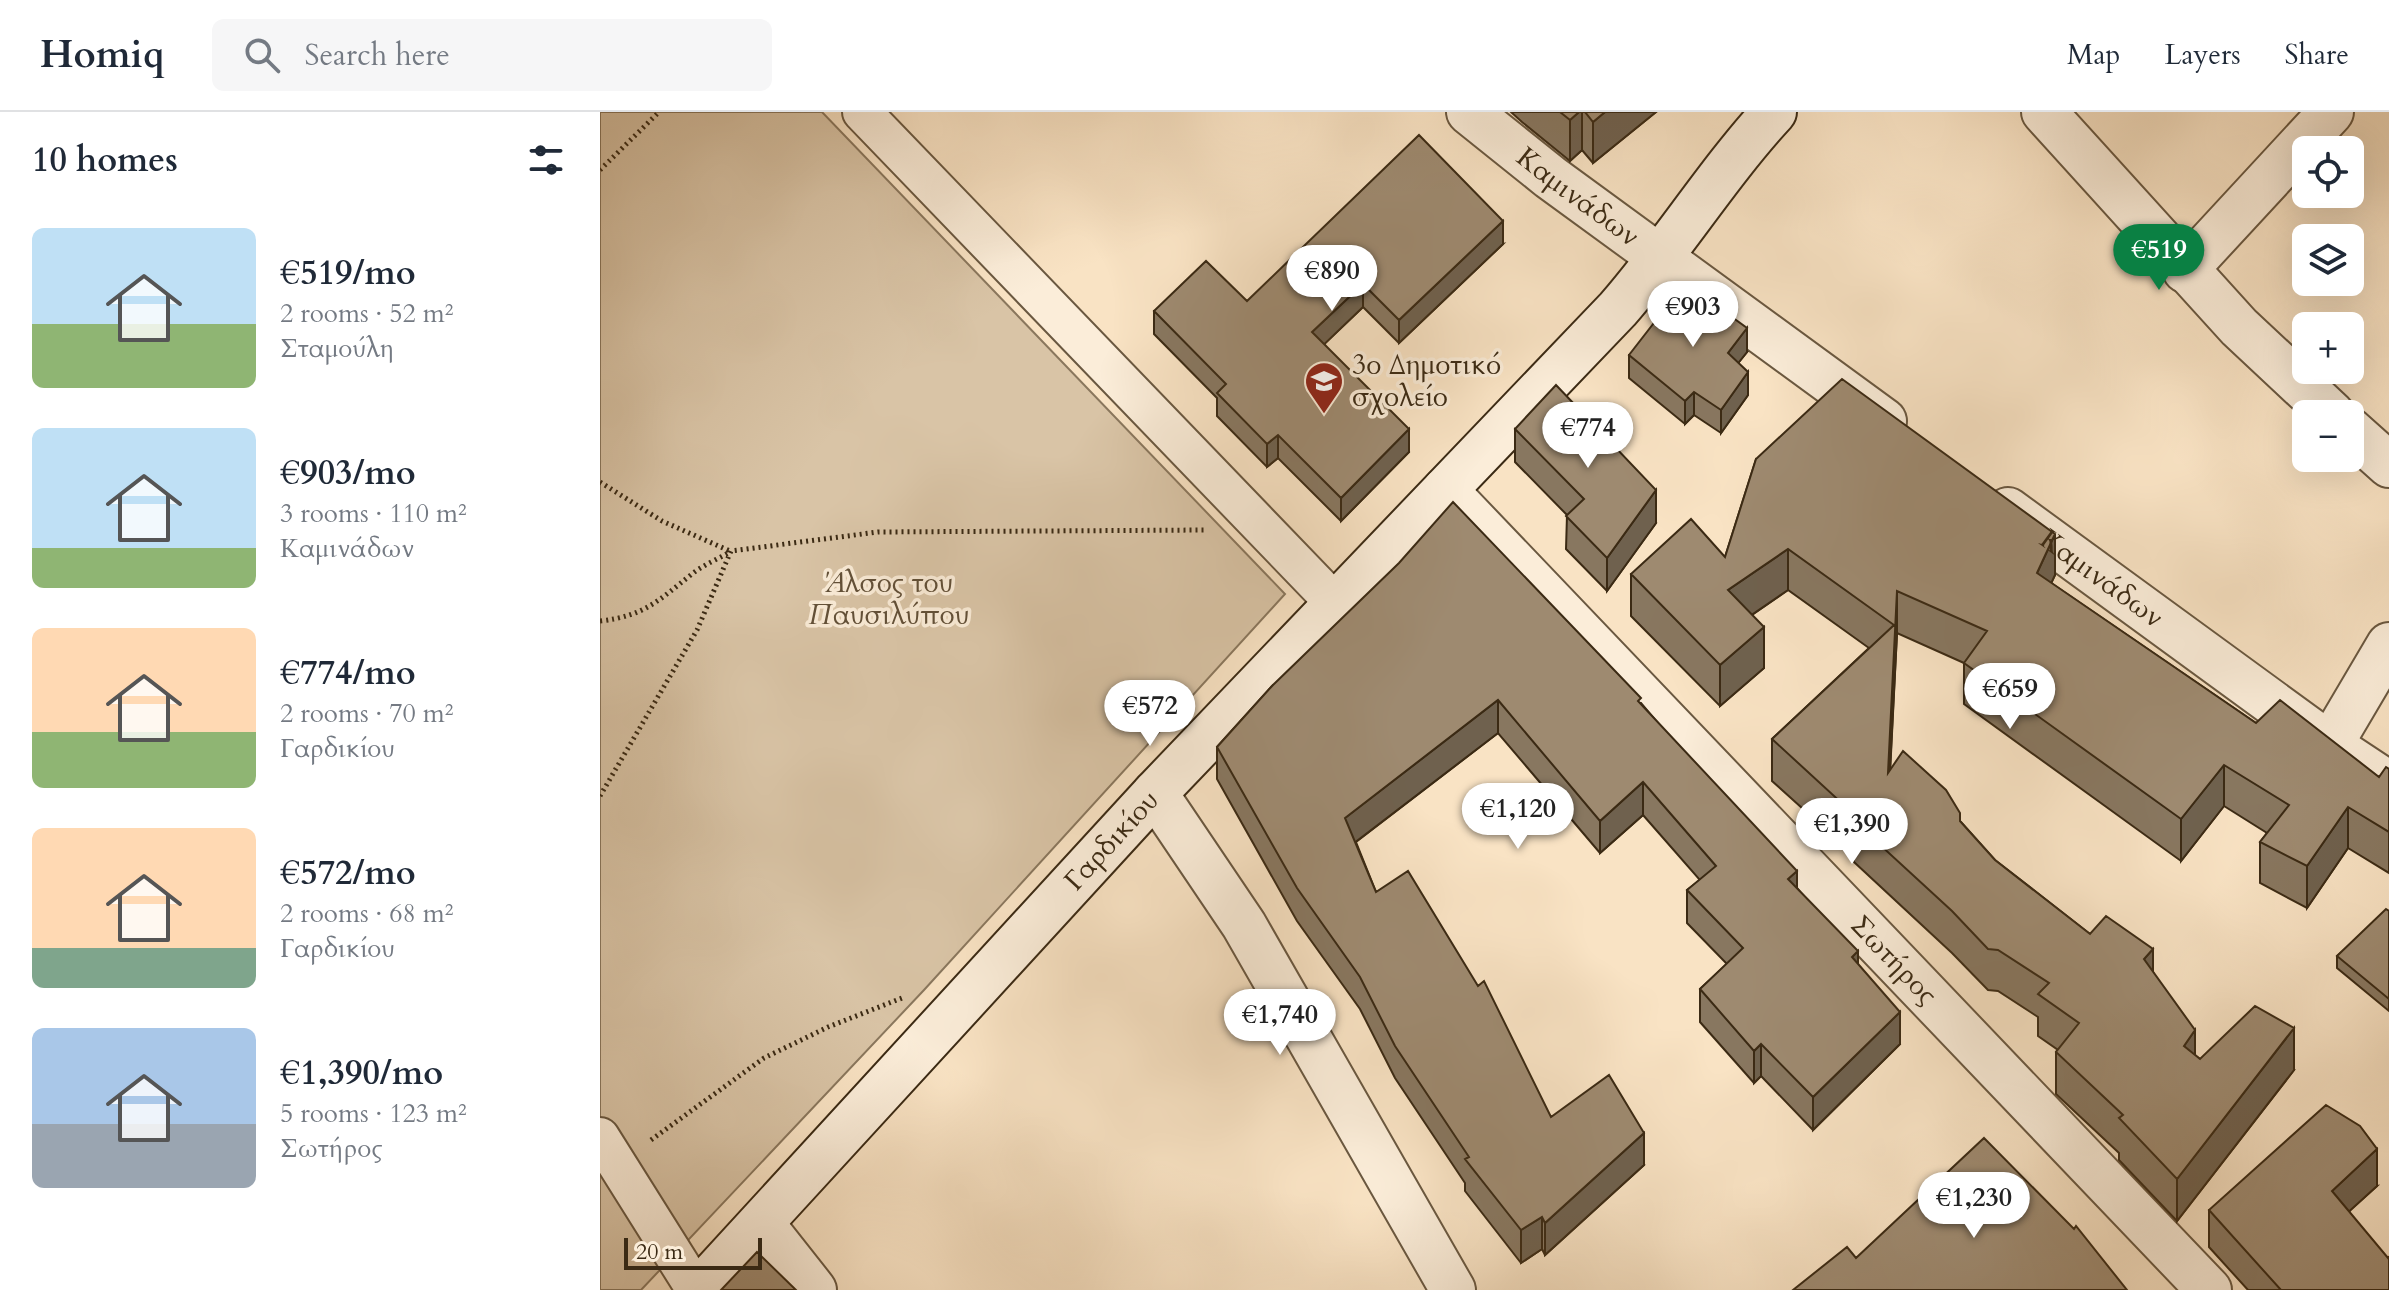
<!DOCTYPE html>
<html lang="en">
<head>
<meta charset="utf-8">
<style>
  body { margin:0; font-family:Cardo,serif; background:#f6f6f7; color:#1f2937; height:100vh; display:flex; flex-direction:column; font-size:30px; white-space:nowrap }
  * { box-sizing:border-box; margin:0 }
  p { font-size:26px; color:#747a83 }
  .icon { flex:none; width:44px; height:44px; fill:none; stroke:currentColor; stroke-width:2; stroke-linecap:round; stroke-linejoin:round }
  .map { position:relative; flex:1; overflow:hidden }
  .sheet { display:flex; flex-direction:column; background:#fff; width:600px }
  .sheet>* { flex:none }
  .fabs { position:absolute; left:1692px; top:24px; display:grid; gap:16px }
  .fabs a { display:grid; place-items:center; width:72px; height:72px; border-radius:12px; background:#fff; box-shadow:0 8px 32px #0002; font-size:40px }
  .scale { position:absolute; left:24px; bottom:20px; width:138px; box-sizing:border-box; padding-left:8px; border:4px solid #3b2a14; border-top:0; font-size:22px; line-height:28px; white-space:nowrap; color:#3b2a14; -webkit-text-stroke:6px #fbedd9; paint-order:stroke }
  .price { position:absolute; translate:-50% -68px; padding:0 18px; border-radius:28px; background:#fff; color:#222; font-size:26px; line-height:52px; filter:drop-shadow(0 2px 4px #0008) }
  .price::after { content:''; position:absolute; left:50%; top:48px; width:24px; height:18px; margin-left:-12px; background:inherit; clip-path:polygon(0 0,100% 0,50% 100%) }
  .price.selected { background:#0b8043; color:#fff }
  ul { padding:0; list-style:none }
  li { display:flex; align-items:center; gap:24px; height:200px; padding:0 32px }
  li span { display:grid; place-items:center; flex:none; width:224px; height:160px; border-radius:12px; color:#555 }
  li>.icon { margin-inline-start:auto }
  span .icon { width:96px; height:96px; fill:#fffc; stroke-width:1 }
  li b { font-size:34px }
  h2 { display:flex; justify-content:space-between; align-items:center; height:96px; padding:0 32px; font-size:34px }
  header { display:flex; align-items:center; gap:48px; box-sizing:border-box; height:112px; padding:0 40px; background:#fff; border-bottom:2px solid #e0e1e3 }
  header strong { font-size:38px }
  nav { display:flex; gap:44px; margin-inline-start:auto; font-size:28px }
  .search { width:560px; height:72px; background:#f6f6f7; display:flex; align-items:center; gap:20px; box-sizing:border-box; padding:0 28px; border-radius:12px; color:#747a83; font-size:30px }
  main { display:flex; flex:1; min-height:0 }
  .map>svg:first-child { display:block }
  .green { fill:#d9c4a6; stroke:#8a775d; stroke-width:2 }
  .lines { fill:none; stroke-linecap:round; stroke-linejoin:round }
  .pedestrian-casing { stroke:#6a5840; stroke-width:42 }
  .minor-casing { stroke:#6a5840; stroke-width:48 }
  .tertiary-casing { stroke:#6a5840; stroke-width:48 }
  .secondary-casing { stroke:#3b2a14; stroke-width:48 }
  .path { stroke:#3b2a14; stroke-width:5; stroke-dasharray:2 4; stroke-linecap:butt }
  .pedestrian { stroke:#fbedd9; stroke-width:38 }
  .minor { stroke:#fbedd9; stroke-width:44 }
  .tertiary { stroke:#fbedd9; stroke-width:44 }
  .secondary { stroke:#fbedd9; stroke-width:44 }
  .wall { fill:#887760; stroke:#3b2a14; stroke-width:2 }
  .shaded-wall { fill:#6f614e; stroke:#3b2a14; stroke-width:2 }
  .building { fill:#9e8a70; stroke:#3b2a14; stroke-width:2 }
  .labels { text-anchor:middle; dominant-baseline:central; stroke-width:7; stroke-linejoin:round; paint-order:stroke }
  .street-label { font-size:28px; fill:#3b2a14; stroke:#fbedd9 }
  .poi-label { font-size:28px; fill:#3b2a14; stroke:#fbedd9; text-anchor:start }
  .park-label { font-size:28px; font-style:italic; fill:#625038; stroke:#fbedd9 }
</style>
</head>
<body>
<header>
<strong>Homiq</strong>
<div class="search"><svg class="icon" aria-label="search" viewBox="0 0 24 24"><circle cx="10" cy="10" r="6"/><path d="M15 15l6 6"/></svg>Search here</div>
<nav><a>Map</a><a>Layers</a><a>Share</a></nav>
</header>
<main>
<section class="sheet">
<h2>10 homes<svg class="icon" aria-label="filters" viewBox="0 0 24 24"><path d="M4 7h16M4 17h16"/><circle cx="9" cy="7" r="2"/><circle cx="15" cy="17" r="2"/></svg></h2>
<ul>
<li><span style="background:linear-gradient(#bfe0f5 60%,#8fb573 0)"><svg class="icon" aria-label="home" viewBox="0 0 24 24"><path d="M3 11l9-7 9 7M6 9v11h12V9"/></svg></span><div><b>€519/mo</b><p>2 rooms · 52 m²</p><p>Σταμούλη</p></div></li>
<li><span style="background:linear-gradient(#bfe0f5 75%,#8fb573 0)"><svg class="icon" aria-label="home" viewBox="0 0 24 24"><path d="M3 11l9-7 9 7M6 9v11h12V9"/></svg></span><div><b>€903/mo</b><p>3 rooms · 110 m²</p><p>Καμινάδων</p></div></li>
<li><span style="background:linear-gradient(#ffd9b3 65%,#8fb573 0)"><svg class="icon" aria-label="home" viewBox="0 0 24 24"><path d="M3 11l9-7 9 7M6 9v11h12V9"/></svg></span><div><b>€774/mo</b><p>2 rooms · 70 m²</p><p>Γαρδικίου</p></div></li>
<li><span style="background:linear-gradient(#ffd9b3 75%,#7fa58c 0)"><svg class="icon" aria-label="home" viewBox="0 0 24 24"><path d="M3 11l9-7 9 7M6 9v11h12V9"/></svg></span><div><b>€572/mo</b><p>2 rooms · 68 m²</p><p>Γαρδικίου</p></div></li>
<li><span style="background:linear-gradient(#a9c7e8 60%,#9aa5b1 0)"><svg class="icon" aria-label="home" viewBox="0 0 24 24"><path d="M3 11l9-7 9 7M6 9v11h12V9"/></svg></span><div><b>€1,390/mo</b><p>5 rooms · 123 m²</p><p>Σωτήρος</p></div></li>
</ul>
</section>
<div class="map">
<svg width="1789" height="1178" viewBox="0 0 1789 1178">
  <rect width="100%" height="100%" fill="#f9e3c4"/>
  <filter id="stains"><feTurbulence type="fractalNoise" baseFrequency=".0025" numOctaves="4"/><feColorMatrix values="0 0 0 0 .2 0 0 0 0 .09 0 0 0 0 .02 0 0 0 .5 -.17"/></filter>
  <radialGradient id="worn" r=".72"><stop offset=".6" stop-color="#630" stop-opacity="0"/><stop offset="1" stop-color="#630" stop-opacity=".3"/></radialGradient>
  <path class="green" d="M 0,0 L 222,0 L 685,482 L 324,878 L 41,1178 L 0,1178 Z"/>
  <g class="lines">
    <defs>
      <path id="pedestrian" d="M 262,0 L 735,491
        M 0,1025 L 96,1178"/>
      <g id="minor">
        <path id="s1" d="M 869,0 L 950,65 L 1284,309"/>
        <path d="M 1444,0 L 1639,215 L 1732,302"/>
        <path d="M 1585,158 L 1731,0"/>
        <path d="M 1750,318 L 1789,353"/>
        <path id="s2" d="M 1408,398 L 1730,633 L 1789,672"/>
        <path d="M 1730,633 L 1789,533"/>
        <path d="M 162,1112 L 214,1178"/>
      </g>
      <g id="tertiary">
        <path id="s3" d="M 845,378 L 1609,1178"/>
        <path d="M 555,681 L 644,813 L 853,1178"/>
      </g>
      <g id="secondary">
        <path id="s4" d="M 99,1178 L 555,681 L 1018,197 C 1073,134 1117,62 1174,0"/>
      </g>
    </defs>
    <use href="#pedestrian" class="pedestrian-casing"/>
    <use href="#minor" class="minor-casing"/>
    <use href="#tertiary" class="tertiary-casing"/>
    <use href="#secondary" class="secondary-casing"/>
    <path class="path" d="M 0,58 L 59,0
      M 0,370 L 62,409 L 130,439
      M 0,509 C 45,504 59,488 92,462 C 103,453 118,447 130,440
      M 0,684 L 97,518 L 131,439 L 278,420 L 604,418
      M 51,1028 L 164,946 L 228,915 L 302,886"/>
    <use href="#pedestrian" class="pedestrian"/>
    <use href="#minor" class="minor"/>
    <use href="#tertiary" class="tertiary"/>
    <use href="#secondary" class="secondary"/>
  </g>
  <path class="wall" d="M 911,0 L 1056,0 L 993,51 L 982,38 L 970,49 L 922,10 Z
    M 903,132 L 799,231 L 763,195 L 724,232 L 809,340 L 741,409 L 678,346 L 667,355 L 617,304 L 617,286 L 554,222 L 554,199 L 647,189 Z
    M 1147,240 L 1138,251 L 1148,283 L 1121,321 L 1094,303 L 1085,312 L 1029,266 L 1029,243 Z
    M 915,317 L 1056,411 L 1007,479 L 966,437 L 967,403 L 915,350 Z
    M 1156,347 L 1455,463 L 1451,471 L 1656,611 L 1779,665 L 1789,657 L 1789,761 L 1748,736 L 1707,796 L 1660,771 L 1660,730 L 1667,721 L 1624,694 L 1581,749 L 1364,592 L 1364,551 L 1297,521 L 1290,657 L 1360,709 L 1395,748 L 1490,822 L 1553,860 L 1595,943 L 1600,947 L 1694,958 L 1577,1109 L 1519,1048 L 1519,1041 L 1456,982 L 1456,940 L 1458,938 L 1438,924 L 1438,905 L 1398,879 L 1388,878 L 1352,841 L 1254,750 L 1254,743 L 1172,669 L 1172,627 L 1269,536 L 1188,478 L 1152,503 L 1164,556 L 1120,594 L 1031,504 L 1031,462 L 1125,445 Z
    M 673,573 L 1041,591 L 1197,776 L 1258,853 L 1300,932 L 1213,1018 L 1161,964 L 1154,971 L 1100,910 L 1100,877 L 1127,852 L 1087,811 L 1087,778 L 1100,768 L 1043,703 L 1000,741 L 898,621 L 756,730 L 776,780 L 951,1005 L 1044,1053 L 945,1143 L 942,1137 L 921,1151 L 865,1079 L 865,1071 L 795,966 L 760,897 L 697,809 L 617,667 L 617,635 Z
    M 1789,799 L 1789,899 L 1737,856 L 1737,844 Z
    M 1777,1074 L 1749,1099 L 1789,1178 L 1648,1178 L 1609,1135 L 1609,1098 Z"/>
  <path class="shaded-wall" d="M 979,0 L 982,0 L 982,38 L 970,49 L 970,8 Z
    M 1005,0 L 1056,0 L 993,51 L 993,10 Z
    M 903,109 L 903,132 L 799,231 L 799,208 Z
    M 763,172 L 763,195 L 712,244 L 712,220 Z
    M 1147,216 L 1147,240 L 1128,264 L 1128,241 Z
    M 1148,260 L 1148,283 L 1121,321 L 1121,298 Z
    M 1094,280 L 1094,303 L 1085,312 L 1085,289 Z
    M 809,317 L 809,340 L 741,409 L 741,386 Z
    M 678,323 L 678,346 L 667,355 L 667,332 Z
    M 1056,378 L 1056,411 L 1007,479 L 1007,446 Z
    M 1455,422 L 1455,463 L 1437,502 L 1437,461 Z
    M 1188,437 L 1188,478 L 1128,519 L 1128,478 Z
    M 1297,479 L 1297,521 L 1288,702 L 1288,661 Z
    M 1164,515 L 1164,556 L 1120,594 L 1120,553 Z
    M 898,588 L 898,621 L 745,738 L 745,706 Z
    M 1624,653 L 1624,694 L 1581,749 L 1581,707 Z
    M 1043,670 L 1043,703 L 1000,741 L 1000,709 Z
    M 1748,695 L 1748,736 L 1707,796 L 1707,754 Z
    M 1197,759 L 1197,792 L 1188,767 Z
    M 1553,837 L 1553,878 L 1544,847 Z
    M 1258,839 L 1258,872 L 1252,845 Z
    M 1300,900 L 1300,932 L 1213,1018 L 1213,985 Z
    M 1694,916 L 1694,958 L 1577,1109 L 1577,1067 Z
    M 1595,918 L 1595,960 L 1584,934 Z
    M 1161,932 L 1161,964 L 1154,971 L 1154,939 Z
    M 1044,1021 L 1044,1053 L 945,1143 L 945,1111 Z
    M 1777,1037 L 1777,1074 L 1732,1115 L 1732,1079 Z
    M 942,1105 L 942,1137 L 921,1151 L 921,1118 Z"/>
  <path class="building" d="M 960,0 L 979,0 L 970,8 Z
    M 985,0 L 1005,0 L 993,10 Z
    M 819,23 L 903,109 L 799,208 L 763,172 L 712,220 L 809,317 L 741,386 L 678,323 L 667,332 L 617,281 L 626,272 L 554,199 L 606,149 L 647,189 Z
    M 1085,171 L 1147,216 L 1128,241 L 1148,260 L 1121,298 L 1094,280 L 1085,289 L 1029,243 Z
    M 1242,267 L 1455,422 L 1437,461 L 1656,611 L 1680,588 L 1779,665 L 1786,655 L 1789,657 L 1789,720 L 1748,695 L 1707,754 L 1660,730 L 1689,693 L 1624,653 L 1581,707 L 1364,551 L 1387,519 L 1297,479 L 1288,661 L 1303,639 L 1346,678 L 1360,701 L 1360,709 L 1395,748 L 1490,822 L 1506,804 L 1553,837 L 1544,847 L 1595,918 L 1584,934 L 1600,947 L 1655,894 L 1694,916 L 1577,1067 L 1519,1006 L 1523,1003 L 1456,940 L 1479,911 L 1438,882 L 1449,871 L 1398,838 L 1388,837 L 1352,799 L 1254,709 L 1257,705 L 1172,627 L 1294,513 L 1188,437 L 1128,478 L 1164,515 L 1120,553 L 1031,462 L 1091,407 L 1125,445 L 1156,347 Z
    M 956,273 L 1056,378 L 1007,446 L 966,404 L 984,387 L 915,317 Z
    M 853,390 L 1041,586 L 1038,589 L 1197,759 L 1188,767 L 1258,839 L 1252,845 L 1300,900 L 1213,985 L 1161,932 L 1154,939 L 1100,877 L 1143,836 L 1087,778 L 1116,754 L 1043,670 L 1000,709 L 898,588 L 745,706 L 776,780 L 808,759 L 878,874 L 884,869 L 951,1005 L 1009,963 L 1044,1021 L 945,1111 L 942,1105 L 921,1118 L 865,1047 L 869,1045 L 795,934 L 760,865 L 697,776 L 617,635 L 673,573 L 799,451 Z
    M 1786,797 L 1789,799 L 1789,887 L 1737,844 Z
    M 1726,993 L 1760,1014 L 1777,1037 L 1732,1079 L 1788,1146 L 1789,1145 L 1789,1178 L 1681,1178 L 1609,1098 Z
    M 1384,1026 L 1474,1117 L 1476,1114 L 1527,1178 L 1193,1178 L 1247,1135 L 1256,1146 Z
    M 157,1140 L 196,1178 L 121,1178 Z"/>
  <defs>
    <symbol id="school-pin" viewBox="-11 -11 22 30"><path d="M0 17L-7.5 6A9.5 9.5 0 1 1 7.5 6Z" fill="#8f2418" stroke="#fbedd9"/><path d="M0-5L7-2L0 1L-7-2ZM-4 1L0 2.5L4 1V4Q0 6-4 4Z" fill="#fff"/></symbol>
  </defs>
  <g fill-rule="evenodd">
    <use href="#school-pin" x="702" y="247" width="44" height="60"/>
  </g>
  <g class="labels">
    <g class="street-label">
      <text stroke="none"><textPath href="#s1" startOffset="138">Καμινάδων</textPath></text>
      <text stroke="none"><textPath href="#s2" startOffset="116">Καμινάδων</textPath></text>
      <text stroke="none"><textPath href="#s4" startOffset="610">Γαρδικίου</textPath></text>
      <text stroke="none"><textPath href="#s3" startOffset="650">Σωτήρος</textPath></text>
    </g>
    <g class="poi-label">
      <text x="752" y="253">3ο Δημοτικό<tspan x="752" dy="32">σχολείο</tspan></text>
    </g>
    <g class="park-label">
      <text x="289" y="471">Άλσος του<tspan x="289" dy="32">Παυσιλύπου</tspan></text>
    </g>
  </g>
  <rect width="100%" height="100%" filter="url(#stains)"/>
  <rect width="100%" height="100%" fill="url(#worn)"/>
</svg>
<div class="fabs">
<a><svg class="icon" aria-label="locate" viewBox="0 0 24 24"><circle cx="12" cy="12" r="6"/><path d="M12 2v4M12 18v4M2 12h4M18 12h4"/></svg></a>
<a><svg class="icon" aria-label="layers" viewBox="0 0 24 24"><path d="M12 4l9 5-9 5-9-5zM3 14l9 5 9-5"/></svg></a>
<a>+</a>
<a>−</a>
</div>
<div class="scale">20 m</div>
<b class="price selected" style="left:1559px;top:180px">€519</b>
<b class="price" style="left:732px;top:201px">€890</b>
<b class="price" style="left:1093px;top:237px">€903</b>
<b class="price" style="left:988px;top:358px">€774</b>
<b class="price" style="left:1410px;top:619px">€659</b>
<b class="price" style="left:550px;top:636px">€572</b>
<b class="price" style="left:918px;top:739px">€1,120</b>
<b class="price" style="left:1252px;top:754px">€1,390</b>
<b class="price" style="left:680px;top:945px">€1,740</b>
<b class="price" style="left:1374px;top:1128px">€1,230</b>
</div>
</main>
</body>
</html>
